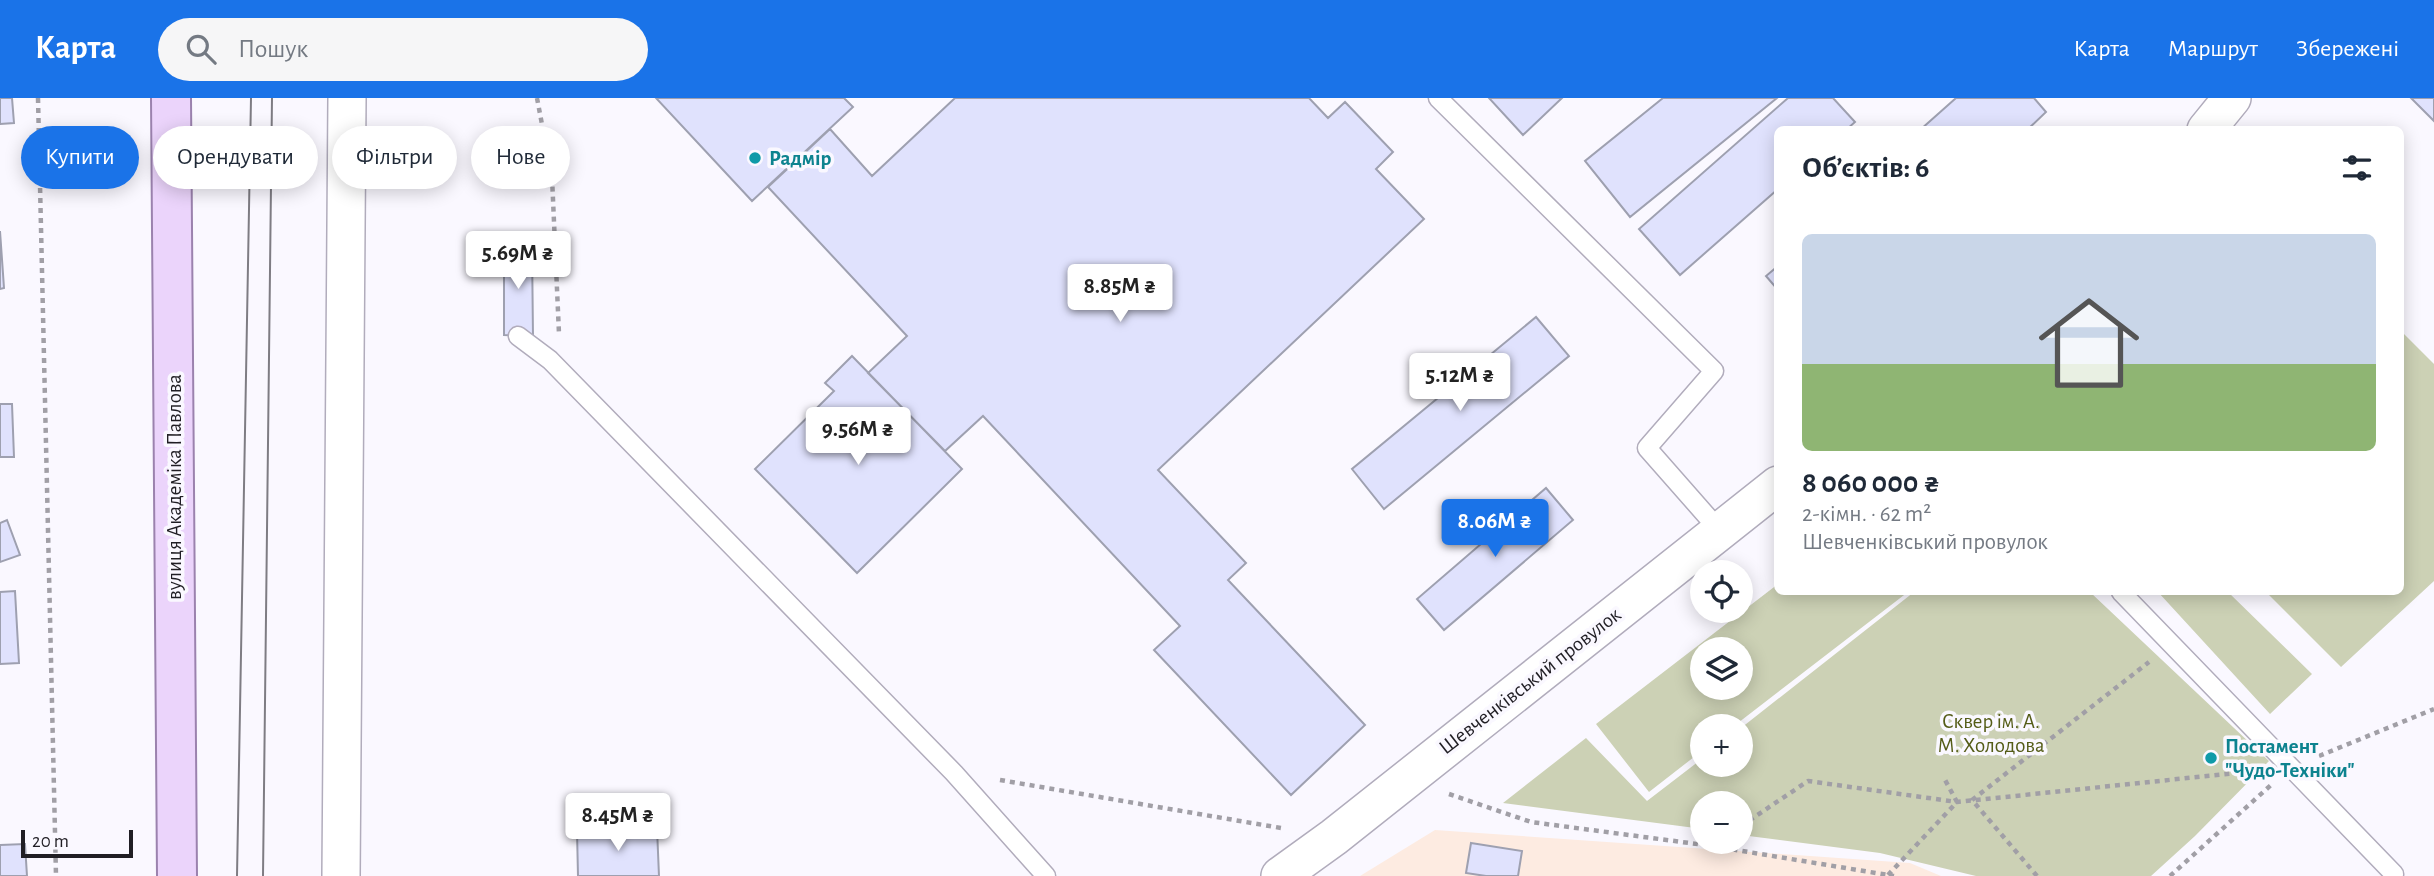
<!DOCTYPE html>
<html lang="uk">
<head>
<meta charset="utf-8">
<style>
  body { margin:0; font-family:"Alegreya Sans",sans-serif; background:#f6f6f7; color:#1f2937; height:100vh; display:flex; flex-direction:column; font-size:26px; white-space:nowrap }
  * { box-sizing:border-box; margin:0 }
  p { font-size:23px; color:#747a83 }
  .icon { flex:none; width:38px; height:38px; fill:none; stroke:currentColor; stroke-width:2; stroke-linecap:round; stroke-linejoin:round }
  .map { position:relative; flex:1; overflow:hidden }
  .sheet { position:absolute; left:1774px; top:28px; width:630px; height:469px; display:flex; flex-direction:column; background:#fff; border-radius:10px; box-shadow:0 4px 18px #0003 }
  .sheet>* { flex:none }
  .banner { position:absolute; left:21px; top:28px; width:665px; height:63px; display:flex; gap:14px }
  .buttons { position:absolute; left:1690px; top:462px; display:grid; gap:14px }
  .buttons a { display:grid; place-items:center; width:63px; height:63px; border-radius:50%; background:#fff; box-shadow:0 4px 18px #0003; font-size:35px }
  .scale { position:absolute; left:21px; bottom:18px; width:112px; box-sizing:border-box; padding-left:7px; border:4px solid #201e24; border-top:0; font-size:19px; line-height:24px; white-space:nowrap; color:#201e24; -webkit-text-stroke:5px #faf8ff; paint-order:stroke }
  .price { position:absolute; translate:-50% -60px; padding:0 16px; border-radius:7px; background:#fff; color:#222; font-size:23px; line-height:46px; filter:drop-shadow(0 2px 4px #0008) }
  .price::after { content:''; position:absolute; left:50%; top:42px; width:21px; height:16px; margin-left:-10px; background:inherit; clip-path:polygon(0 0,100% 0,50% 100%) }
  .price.current { background:#1a73e8; color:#fff }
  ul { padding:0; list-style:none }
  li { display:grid; align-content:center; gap:14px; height:371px; padding:0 28px }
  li+li { border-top:2px solid #e0e1e3 }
  li span { display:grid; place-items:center; height:217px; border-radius:10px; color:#555 }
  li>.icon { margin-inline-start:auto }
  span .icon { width:126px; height:126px; fill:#fffc; stroke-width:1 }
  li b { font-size:30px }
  h2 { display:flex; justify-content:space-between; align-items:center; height:84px; padding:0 28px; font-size:30px }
  .tag { padding:0 24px; border-radius:32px; background:#fff; box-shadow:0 4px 18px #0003; font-size:24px; line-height:63px }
  .tag.current { background:#1a73e8; color:#fff }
  header { display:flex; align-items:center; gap:42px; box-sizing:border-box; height:98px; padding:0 35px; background:#1a73e8; color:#fff }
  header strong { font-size:33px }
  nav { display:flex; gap:38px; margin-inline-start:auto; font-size:24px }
  .search { width:490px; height:63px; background:#f6f6f7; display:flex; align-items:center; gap:18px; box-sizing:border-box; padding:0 24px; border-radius:38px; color:#747a83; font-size:26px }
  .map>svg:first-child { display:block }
  .industrial { fill:#fdebe1 }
  .green { fill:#ccd1b5; fill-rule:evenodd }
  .building { fill:#e0e2fd; stroke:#9ea0b0; stroke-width:2 }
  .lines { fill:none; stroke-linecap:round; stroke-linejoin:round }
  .service-casing { stroke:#b1acbc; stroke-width:21 }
  .minor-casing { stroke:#b1acbc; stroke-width:40 }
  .primary-casing { stroke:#9b82ae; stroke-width:42 }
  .path { stroke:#a19fa6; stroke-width:4.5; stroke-dasharray:5 5; stroke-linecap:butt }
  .service { stroke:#fff; stroke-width:18 }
  .minor { stroke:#fff; stroke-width:37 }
  .primary { stroke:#ebd4fb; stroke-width:38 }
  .tram { stroke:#7e7c83; stroke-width:2 }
  .culture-dot { fill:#0f9aa8; stroke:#faf8ff; stroke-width:2.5 }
  .labels { text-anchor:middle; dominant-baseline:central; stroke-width:7; stroke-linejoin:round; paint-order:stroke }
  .culture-label { font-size:21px; font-weight:bold; fill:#0d838f; stroke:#faf8ff; text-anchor:start }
  .street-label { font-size:21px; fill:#201e24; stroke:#faf8ff }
  .park-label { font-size:21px; fill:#545c17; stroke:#faf8ff }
</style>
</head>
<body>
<header>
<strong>Карта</strong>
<div class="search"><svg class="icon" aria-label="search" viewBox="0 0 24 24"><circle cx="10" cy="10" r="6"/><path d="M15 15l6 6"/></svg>Пошук</div>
<nav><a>Карта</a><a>Маршрут</a><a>Збережені</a></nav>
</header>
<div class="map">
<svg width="2434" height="778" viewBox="0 0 2434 778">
  <rect width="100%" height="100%" fill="#faf8ff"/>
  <path class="industrial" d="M 1435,732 L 1910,765 L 1941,778 L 1360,778 Z"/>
  <path class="green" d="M 2401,233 L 2434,266 L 2434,483 L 2341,569 L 2266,494 L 2401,494 Z
    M 1778,486 L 1778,494 L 1908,494 L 1734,628 L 1703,628 L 1703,652 L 1649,694 L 1596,626 ZM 1741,551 L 1741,590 L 1703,590 L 1703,551 Z
    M 1914,494 L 2090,494 L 2269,663 L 2195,738 L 2151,778 L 1976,778 L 1880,755 L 1741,737 L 1741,705 L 1703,705 L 1703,731 L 1503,705 L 1586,640 L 1647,703 L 1703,660 L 1703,667 L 1741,667 L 1741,630 Z
    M 2158,494 L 2228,494 L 2312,576 L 2270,616 Z"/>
  <path class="building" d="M 0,0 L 12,0 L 14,25 L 0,26 Z
    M 656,0 L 844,0 L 853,9 L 752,103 Z
    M 955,0 L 1309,0 L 1328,20 L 1345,4 L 1393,54 L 1376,71 L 1424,121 L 1158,372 L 1246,465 L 1228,482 L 1365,627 L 1291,697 L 1154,552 L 1180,528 L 983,318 L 945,353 L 868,275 L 907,238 L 768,89 L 830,31 L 872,78 Z
    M 1489,0 L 1562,0 L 1523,37 Z
    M 1663,0 L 1777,0 L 1630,119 L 1585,63 Z
    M 1788,0 L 1833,0 L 1855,24 L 1846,32 L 1778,32 L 1778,91 L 1680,177 L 1639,131 Z
    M 1956,0 L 2034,0 L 2046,14 L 2027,32 L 1920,32 Z
    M 2411,0 L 2434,0 L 2434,23 Z
    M 0,133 L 4,190 L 0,191 Z
    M 504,147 L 532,149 L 533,238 L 504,237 Z
    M 1778,168 L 1778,192 L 1766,178 Z
    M 1536,219 L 1569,258 L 1384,411 L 1352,371 Z
    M 852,258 L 962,371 L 857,475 L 755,371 L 834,293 L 825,285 Z
    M 0,306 L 12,306 L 14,359 L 0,359 Z
    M 1546,390 L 1573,422 L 1444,532 L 1417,501 Z
    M 7,422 L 20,457 L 0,464 L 0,425 Z
    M 15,493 L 19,565 L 0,566 L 0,494 Z
    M 657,730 L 659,778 L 578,778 L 577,733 Z
    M 1471,745 L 1522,753 L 1518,778 L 1486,778 L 1466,775 Z
    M 25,746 L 27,778 L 0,778 L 0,747 Z"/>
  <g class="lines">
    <defs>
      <path id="service" d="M 1438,0 L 1714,273 L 1647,350 L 1720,433
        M 518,238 L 550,262 L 954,675 L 1046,778
        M 2121,494 L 2394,776"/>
      <path id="minor" d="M 2206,32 L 2232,0
        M 341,778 L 347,0
        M 1280,778 L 1334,739 L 1778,387"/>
      <path id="primary" d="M 171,0 L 177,778"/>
    </defs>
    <use href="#service" class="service-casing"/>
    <use href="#minor" class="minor-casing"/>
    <use href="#primary" class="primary-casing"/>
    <path class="path" d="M 38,0 L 56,778
      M 537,0 L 552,79 L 559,236
      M 2319,658 L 2434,611
      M 1000,682 L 1281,730
      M 1449,696 L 1531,724 L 1712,748 L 1894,778
      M 1741,728 L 1808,683 L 1957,704 L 2255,673
      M 1888,777 L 1957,704 L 1944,680
      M 2037,778 L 1972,702 L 2149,564
      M 2170,778 L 2271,687"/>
    <use href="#service" class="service"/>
    <use href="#minor" class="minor"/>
    <use href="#primary" class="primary"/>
    <path class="tram" d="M 237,778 L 251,0
      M 263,778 L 272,0"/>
  </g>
  <g class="culture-dot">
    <circle cx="755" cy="60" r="7"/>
    <circle cx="2211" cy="660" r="7"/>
  </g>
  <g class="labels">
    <g class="culture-label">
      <text x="769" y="60">Радмір</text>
      <text x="2225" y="648">Постамент<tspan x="2225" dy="24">"Чудо-Техніки"</tspan></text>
    </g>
    <g class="street-label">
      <text transform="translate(174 389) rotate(-90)">вулиця Академіка Павлова</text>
      <text transform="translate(1530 583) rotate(-38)">Шевченківський провулок</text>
    </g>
    <g class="park-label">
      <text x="1991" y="623">Сквер ім. А.<tspan x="1991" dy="24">М. Холодова</tspan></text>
    </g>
  </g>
</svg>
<div class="buttons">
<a><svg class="icon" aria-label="locate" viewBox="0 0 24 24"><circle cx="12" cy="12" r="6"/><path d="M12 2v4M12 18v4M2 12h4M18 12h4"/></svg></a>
<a><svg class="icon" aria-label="layers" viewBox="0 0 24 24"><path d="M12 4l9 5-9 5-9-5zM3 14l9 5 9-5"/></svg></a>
<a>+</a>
<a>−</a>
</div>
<div class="scale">20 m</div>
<b class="price" style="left:518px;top:193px">5.69M ₴</b>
<b class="price" style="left:1120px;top:226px">8.85M ₴</b>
<b class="price" style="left:1460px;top:315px">5.12M ₴</b>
<b class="price" style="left:858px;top:369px">9.56M ₴</b>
<b class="price current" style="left:1495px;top:461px">8.06M ₴</b>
<b class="price" style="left:618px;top:755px">8.45M ₴</b>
<div class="banner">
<a class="tag current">Купити</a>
<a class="tag">Орендувати</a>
<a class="tag">Фільтри</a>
<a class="tag">Нове</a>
</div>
<section class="sheet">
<h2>Об’єктів: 6<svg class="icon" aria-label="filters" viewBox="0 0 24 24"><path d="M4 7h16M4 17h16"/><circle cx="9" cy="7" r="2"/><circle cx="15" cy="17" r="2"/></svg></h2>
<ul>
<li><span style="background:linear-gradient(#c9d6e8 60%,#8fb573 0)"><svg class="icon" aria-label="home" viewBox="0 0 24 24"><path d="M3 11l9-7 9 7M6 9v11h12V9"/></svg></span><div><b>8 060 000 ₴</b><p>2-кімн. · 62 m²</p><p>Шевченківський провулок</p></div></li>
</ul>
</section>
</div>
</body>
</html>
